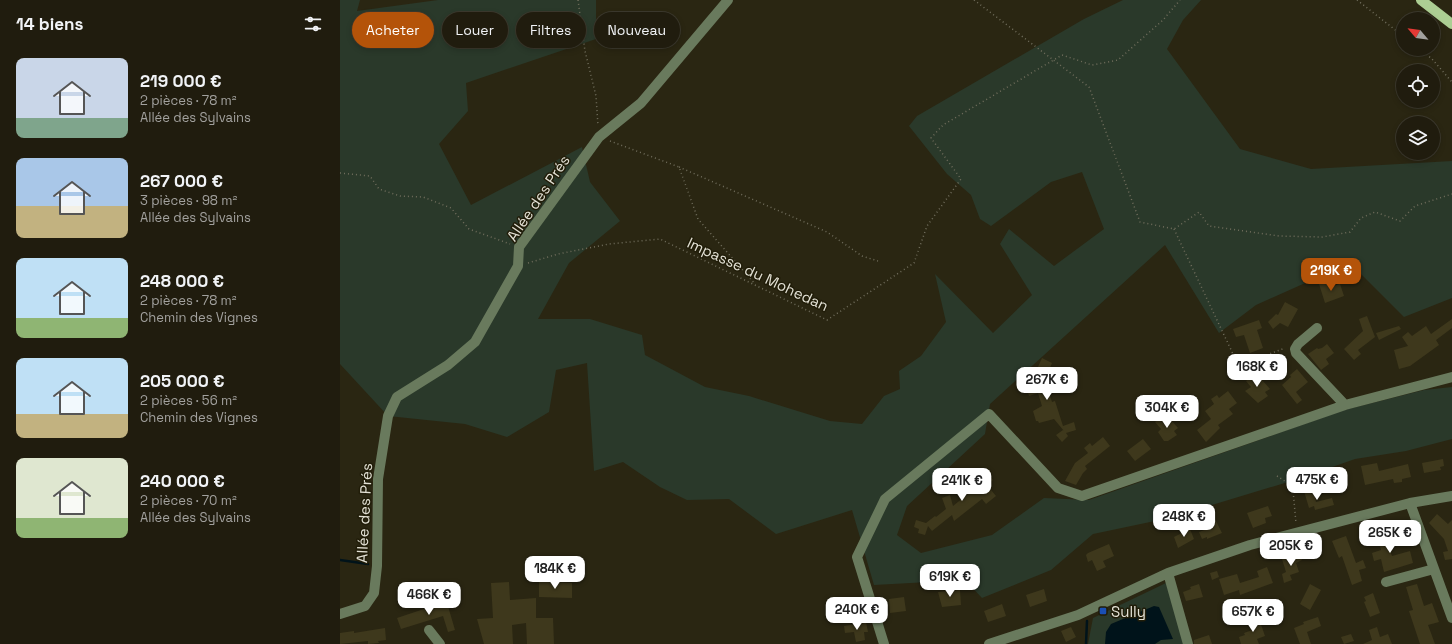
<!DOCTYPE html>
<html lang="fr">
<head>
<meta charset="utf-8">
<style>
  body { margin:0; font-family:"Space Grotesk",sans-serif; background:#282517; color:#f1f3f6; height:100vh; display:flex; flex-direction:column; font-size:15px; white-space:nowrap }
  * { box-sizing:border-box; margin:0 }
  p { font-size:13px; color:#a2a19e }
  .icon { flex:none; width:22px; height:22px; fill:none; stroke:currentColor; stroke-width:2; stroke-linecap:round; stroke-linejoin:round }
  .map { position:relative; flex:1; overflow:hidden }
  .drawer { display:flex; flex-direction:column; background:#201c0e; width:340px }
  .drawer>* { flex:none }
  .hud { position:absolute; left:12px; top:12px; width:380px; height:36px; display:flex; gap:8px }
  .needle { width:26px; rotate:299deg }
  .controls { position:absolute; left:1056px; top:12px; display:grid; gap:8px }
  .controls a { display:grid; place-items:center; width:44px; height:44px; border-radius:50%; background:#201c0e; box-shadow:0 2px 6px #0003,0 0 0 1px #3d3a2e; font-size:20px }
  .price { position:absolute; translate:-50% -34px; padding:0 9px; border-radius:8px; background:#fff; color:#222; font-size:13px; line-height:26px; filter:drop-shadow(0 1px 2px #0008) }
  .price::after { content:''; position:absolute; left:50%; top:24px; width:12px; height:9px; margin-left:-6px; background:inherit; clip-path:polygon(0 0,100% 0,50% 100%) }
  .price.on { background:#b45309; color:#fff }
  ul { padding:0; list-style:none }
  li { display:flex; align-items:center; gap:12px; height:100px; padding:0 16px }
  li span { display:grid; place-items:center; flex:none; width:112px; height:80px; border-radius:8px; color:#555 }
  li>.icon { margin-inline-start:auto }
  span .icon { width:48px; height:48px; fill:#fffc; stroke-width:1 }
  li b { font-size:17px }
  h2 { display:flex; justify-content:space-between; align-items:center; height:48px; padding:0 16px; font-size:17px }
  .pill { padding:0 14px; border-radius:18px; background:#201c0e; box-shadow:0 2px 6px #0003,0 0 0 1px #3d3a2e; font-size:14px; line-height:36px }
  .pill.on { background:#b45309; color:#fff }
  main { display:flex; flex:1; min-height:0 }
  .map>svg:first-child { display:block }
  .green { fill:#2a392a }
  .water { fill:#00131a }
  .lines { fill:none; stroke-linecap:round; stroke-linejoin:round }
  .stream { stroke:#00131a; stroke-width:2.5 }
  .building { fill:#3e381c }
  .path { stroke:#716e5d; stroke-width:1.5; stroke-dasharray:1 3; stroke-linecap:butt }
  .minor { stroke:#697a5d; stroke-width:10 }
  .major { stroke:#acce93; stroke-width:10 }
  .transit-dot { fill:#1a4fb4; stroke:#211d09; stroke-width:1.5 }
  .labels { text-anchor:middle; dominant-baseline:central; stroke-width:3; stroke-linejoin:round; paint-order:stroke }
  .street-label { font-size:15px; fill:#e3e1d5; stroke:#211d09 }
  .poi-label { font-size:15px; fill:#e3e1d5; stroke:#211d09; text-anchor:start }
</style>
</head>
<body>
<main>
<section class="drawer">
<h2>14 biens<svg class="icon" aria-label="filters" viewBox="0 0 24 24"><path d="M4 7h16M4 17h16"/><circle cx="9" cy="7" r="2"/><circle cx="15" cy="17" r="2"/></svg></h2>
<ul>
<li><span style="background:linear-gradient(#c9d6e8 75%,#7fa58c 0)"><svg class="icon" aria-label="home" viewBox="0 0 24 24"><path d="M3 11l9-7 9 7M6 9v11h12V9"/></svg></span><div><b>219 000 €</b><p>2 pièces · 78 m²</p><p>Allée des Sylvains</p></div></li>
<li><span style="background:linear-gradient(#a9c7e8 60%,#c2b280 0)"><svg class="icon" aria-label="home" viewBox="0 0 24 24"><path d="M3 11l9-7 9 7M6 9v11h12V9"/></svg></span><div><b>267 000 €</b><p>3 pièces · 98 m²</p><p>Allée des Sylvains</p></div></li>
<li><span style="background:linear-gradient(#bfe0f5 75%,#8fb573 0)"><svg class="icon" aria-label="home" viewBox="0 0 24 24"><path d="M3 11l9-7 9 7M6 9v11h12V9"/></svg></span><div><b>248 000 €</b><p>2 pièces · 78 m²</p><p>Chemin des Vignes</p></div></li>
<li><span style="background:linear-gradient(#bfe0f5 70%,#c2b280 0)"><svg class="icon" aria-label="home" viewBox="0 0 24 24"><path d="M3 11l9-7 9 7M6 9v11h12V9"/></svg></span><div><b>205 000 €</b><p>2 pièces · 56 m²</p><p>Chemin des Vignes</p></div></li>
<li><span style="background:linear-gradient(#dfe7d0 75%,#8fb573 0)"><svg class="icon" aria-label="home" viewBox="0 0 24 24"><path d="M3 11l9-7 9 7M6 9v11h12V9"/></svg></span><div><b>240 000 €</b><p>2 pièces · 70 m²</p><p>Allée des Sylvains</p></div></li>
</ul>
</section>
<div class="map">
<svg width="1112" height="644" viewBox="0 0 1112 644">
  <rect width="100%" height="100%" fill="#2a2612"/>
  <path class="green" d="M 0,0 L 20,0 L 17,11 L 98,0 L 256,0 L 256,39 L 126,83 L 128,111 L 99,144 L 131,205 L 242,147 L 250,182 L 280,221 L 229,263 L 198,319 L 250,319 L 302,335 L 305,355 L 365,387 L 409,396 L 490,421 L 522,424 L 544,396 L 560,389 L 559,371 L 581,356 L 606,322 L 595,274 L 653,333 L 692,295 L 660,244 L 669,229 L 714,266 L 764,229 L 742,172 L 711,182 L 651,226 L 640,219 L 631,195 L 607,174 L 569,126 L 577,116 L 744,19 L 783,0 L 861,0 L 843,20 L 827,49 L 900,149 L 971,169 L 1112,161 L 1112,298 L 1064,317 L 1010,263 L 916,305 L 879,333 L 825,245 L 650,404 L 645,434 L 567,506 L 557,535 L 581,553 L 652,535 L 704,498 L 749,500 L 1004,410 L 1084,390 L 1112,387 L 1112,439 L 1066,451 L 1015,459 L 958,479 L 829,518 L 753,534 L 711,570 L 642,598 L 625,580 L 534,585 L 512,510 L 436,534 L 389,499 L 347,500 L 320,487 L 283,462 L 254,471 L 247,363 L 216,370 L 209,412 L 167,437 L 125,424 L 48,416 L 0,364 Z
    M 826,583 L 846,644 L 748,644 L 753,618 Z"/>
  <path class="water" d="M 814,606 L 819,607 L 833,639 L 821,640 L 815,644 L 765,644 L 766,632 L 771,624 Z"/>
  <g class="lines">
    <path class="stream" d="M 0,560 L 28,564
      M 746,644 L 747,621"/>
  </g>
  <path class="building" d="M 988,281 L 990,287 L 1000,284 L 1004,296 L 985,303 L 979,284 Z
    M 945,302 L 958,309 L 948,327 L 940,323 L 933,329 L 928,322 L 936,314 L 938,315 Z
    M 1027,316 L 1035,337 L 1018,350 L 1021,354 L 1014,360 L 1004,349 L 1023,331 L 1019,319 Z
    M 1112,319 L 1112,328 L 1096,340 L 1099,345 L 1070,366 L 1059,369 L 1054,350 L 1068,346 L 1062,337 L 1068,332 L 1072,336 L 1086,326 L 1091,334 Z
    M 919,320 L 922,328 L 917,330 L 923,348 L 910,353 L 904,335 L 896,337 L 893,329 Z
    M 1059,326 L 1061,329 L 1039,340 L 1036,333 Z
    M 987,344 L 994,353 L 986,359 L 989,364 L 981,370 L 968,354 L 977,348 L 978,349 L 982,348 Z
    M 702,358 L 712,363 L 705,380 L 712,402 L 715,401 L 723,426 L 734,422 L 736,430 L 726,433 L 728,436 L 722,442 L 716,435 L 723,430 L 724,431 L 714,419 L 699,423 L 698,421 L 696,421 L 693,411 L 702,406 L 698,393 L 689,396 L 686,386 L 695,383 L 693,378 Z
    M 957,369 L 968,382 L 956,392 L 962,400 L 957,404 L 942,385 L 951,377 L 950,375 Z
    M 916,373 L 930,389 L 925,392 L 928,396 L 918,403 L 905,391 L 911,387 L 906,381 Z
    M 888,391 L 897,403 L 889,409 L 893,414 L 878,425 L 880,428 L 866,442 L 857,430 L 871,419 L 865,411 L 874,404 L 871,399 L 877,395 L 879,398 Z
    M 822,416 L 828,424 L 832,421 L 838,428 L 834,431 L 837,435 L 828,441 L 824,441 L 818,432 L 821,429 L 815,422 Z
    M 763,437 L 770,446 L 745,466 L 747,469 L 743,473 L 736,485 L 725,481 L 735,463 L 748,453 L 744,448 L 750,443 L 752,446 Z
    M 803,439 L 811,449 L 795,461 L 787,451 Z
    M 1103,459 L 1104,466 L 1100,467 L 1101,470 L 1084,473 L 1082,463 Z
    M 1037,463 L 1039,471 L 1068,464 L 1071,477 L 1062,479 L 1062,482 L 1054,483 L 1053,479 L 1025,485 L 1021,466 Z
    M 644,469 L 653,480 L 647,485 L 656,496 L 646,504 L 642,499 L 614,521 L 612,515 L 592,531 L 588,526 L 585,535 L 578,533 L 579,529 L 574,527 L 576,520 L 586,523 L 595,516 L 596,517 L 606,509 L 602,498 L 610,495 L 613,506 L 629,493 L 625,488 L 631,483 L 629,481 Z
    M 973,489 L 976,502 L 992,498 L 994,505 L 975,510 L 974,506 L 969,508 L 964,491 Z
    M 928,506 L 932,516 L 925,518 L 926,523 L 913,528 L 907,513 Z
    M 1097,514 L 1108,524 L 1112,520 L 1112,559 L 1105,560 L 1103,552 L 1108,551 L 1104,539 L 1089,523 Z
    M 875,519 L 882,533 L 867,539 L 867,537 L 862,539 L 859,532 L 870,528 L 867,523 Z
    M 1046,528 L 1050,542 L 1047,543 L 1052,556 L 1070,551 L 1073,563 L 1044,572 L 1041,559 L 1034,561 L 1032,553 L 1041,550 L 1035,531 Z
    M 850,529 L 854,539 L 838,548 L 834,537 Z
    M 1006,536 L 1016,563 L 1023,560 L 1026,568 L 1019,570 L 1022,581 L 1012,585 L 1002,556 L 999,558 L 992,541 Z
    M 769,544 L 774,556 L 763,561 L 766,567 L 757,571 L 752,560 L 748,562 L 746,555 L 748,553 Z
    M 960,553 L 962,560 L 956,563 L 959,572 L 950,575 L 952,580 L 944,583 L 942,574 L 946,572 L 942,559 Z
    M 927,567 L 933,583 L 900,595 L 899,590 L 884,595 L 879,579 L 897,574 L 900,583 L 919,577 L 917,571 Z
    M 877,571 L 879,577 L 872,580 L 870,573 Z
    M 199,581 L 232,583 L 232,598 L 199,597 Z
    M 169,582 L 170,600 L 196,598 L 196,618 L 213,618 L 214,644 L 187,644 L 186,623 L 172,625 L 173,644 L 144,644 L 137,619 L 153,618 L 151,583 Z
    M 859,584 L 863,597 L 846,601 L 843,592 L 851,589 L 850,587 Z
    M 970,584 L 981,590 L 970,610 L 960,604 Z
    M 1077,584 L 1084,606 L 1092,603 L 1099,622 L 1088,625 L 1095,644 L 1080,644 L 1069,611 L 1073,610 L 1066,587 Z
    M 704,589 L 707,601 L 690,607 L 686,595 Z
    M 620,590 L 621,605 L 602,607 L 598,592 Z
    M 1033,593 L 1040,613 L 1030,617 L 1024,602 L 1026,601 L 1024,597 Z
    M 105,596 L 115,630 L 108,632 L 103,616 L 61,629 L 57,618 L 99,604 L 98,598 Z
    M 564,597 L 566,611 L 550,613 L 549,599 Z
    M 662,604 L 666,616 L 648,622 L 644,611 Z
    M 917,613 L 925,636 L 917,639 L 919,644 L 901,644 L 899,637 L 905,635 L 904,633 L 915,629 L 912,615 Z
    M 978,617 L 981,626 L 967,632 L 971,644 L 960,644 L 954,628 L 964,624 L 963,622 Z
    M 526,622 L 528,632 L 524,632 L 525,640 L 516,642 L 514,632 L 505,633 L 504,626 Z
    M 731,627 L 736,637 L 726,642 L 721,631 Z
    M 1037,627 L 1040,637 L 1048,634 L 1052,644 L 1023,644 L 1032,640 L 1029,630 Z
    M 45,628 L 46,640 L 38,641 L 39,643 L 28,644 L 28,641 L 0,644 L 0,633 L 14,631 L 14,633 Z
    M 1011,634 L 1014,641 L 1004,644 L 1001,637 Z
    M 869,635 L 872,644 L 854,644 L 854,640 Z"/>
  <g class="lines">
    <path class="path" d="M 238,0 L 245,51 L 256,96 L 258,126
      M 634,0 L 749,87 L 800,222 L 834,229 L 859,212 L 869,226 L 939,236 L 982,237 L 1010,232 L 1021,218 L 1035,212 L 1060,221 L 1075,206 L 1112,194
      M 1017,0 L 1063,36
      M 1080,49 L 1092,59 L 1112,82
      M 270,141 L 339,167 L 358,219 L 415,284
      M 339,167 L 487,232 L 522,256 L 538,261
      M 0,173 L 30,176 L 39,189 L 60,196 L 83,197 L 111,208 L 129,229 L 170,244
      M 834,229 L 893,354 L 906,363 L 945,348
      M 188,263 L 218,254 L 269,244 L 320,239 L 487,320 L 574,263 L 587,226 L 621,179 L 591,138 L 603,125 L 722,55 L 752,65 L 778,60 L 823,20 L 840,0
      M 937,476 L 951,485 L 953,490 L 956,523"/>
    <path class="minor" d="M 1005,405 L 1112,377
      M 1070,503 L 1112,618
      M 828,573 L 848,644
      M 1046,582 L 1094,569
      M 0,614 L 25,606 L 34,593 L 37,566 L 38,479 L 48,416 L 57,397 L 108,365 L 135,342 L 178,266 L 179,247 L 259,137 L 301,103 L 388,0
      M 89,630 L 100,644
      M 544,644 L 517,557 L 545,499 L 649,414 L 718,488 L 742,496 L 1005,405 L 956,353 L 955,349 L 958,344 L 977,328
      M 649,644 L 738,615 L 828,573 L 910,545 L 1070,503 L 1112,496"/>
    <path class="major" d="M 1081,0 L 1112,24"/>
  </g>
  <rect class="transit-dot" x="759" y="607" width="8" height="8" rx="2"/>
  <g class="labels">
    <g class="street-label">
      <text transform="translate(198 198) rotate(-56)">Allée des Prés</text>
      <text transform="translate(418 274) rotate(25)">Impasse du Mohedan</text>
      <text transform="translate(24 513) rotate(-87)">Allée des Prés</text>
    </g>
    <g class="poi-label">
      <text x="771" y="611">Sully</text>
    </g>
  </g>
</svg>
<div class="controls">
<a><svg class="needle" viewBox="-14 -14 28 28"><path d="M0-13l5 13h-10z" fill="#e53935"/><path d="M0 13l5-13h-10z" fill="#a2a19e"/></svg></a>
<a><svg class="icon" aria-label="locate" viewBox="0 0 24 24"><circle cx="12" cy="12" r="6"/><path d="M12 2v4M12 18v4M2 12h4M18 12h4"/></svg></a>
<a><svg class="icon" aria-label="layers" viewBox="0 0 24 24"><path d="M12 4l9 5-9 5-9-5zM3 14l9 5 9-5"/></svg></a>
</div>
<b class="price on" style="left:991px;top:292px">219K €</b>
<b class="price" style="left:917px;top:388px">168K €</b>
<b class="price" style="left:707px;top:401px">267K €</b>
<b class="price" style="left:827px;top:429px">304K €</b>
<b class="price" style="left:977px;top:501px">475K €</b>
<b class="price" style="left:622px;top:502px">241K €</b>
<b class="price" style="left:844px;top:538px">248K €</b>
<b class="price" style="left:1050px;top:554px">265K €</b>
<b class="price" style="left:951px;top:567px">205K €</b>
<b class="price" style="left:215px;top:590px">184K €</b>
<b class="price" style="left:610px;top:598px">619K €</b>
<b class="price" style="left:89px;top:616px">466K €</b>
<b class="price" style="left:517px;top:631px">240K €</b>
<b class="price" style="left:913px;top:633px">657K €</b>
<div class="hud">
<a class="pill on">Acheter</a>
<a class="pill">Louer</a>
<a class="pill">Filtres</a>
<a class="pill">Nouveau</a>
</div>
</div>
</main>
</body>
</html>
